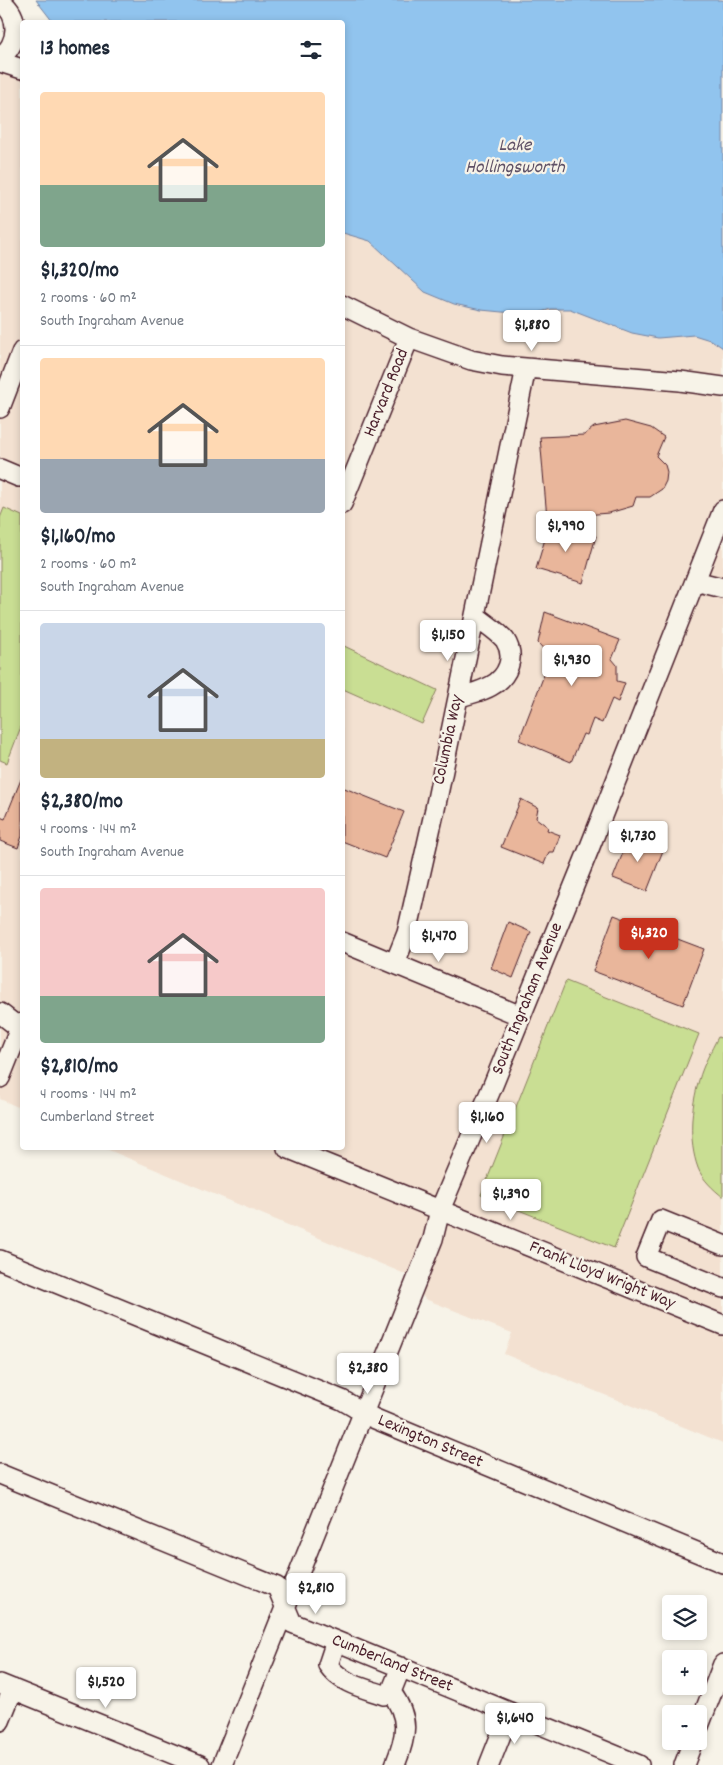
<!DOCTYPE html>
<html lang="en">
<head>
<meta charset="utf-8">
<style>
  body { margin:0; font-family:Dekko,sans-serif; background:#f2f2f3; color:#1f2937; height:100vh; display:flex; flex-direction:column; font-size:19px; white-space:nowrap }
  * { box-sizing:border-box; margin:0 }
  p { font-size:16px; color:#747a83 }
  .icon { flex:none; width:28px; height:28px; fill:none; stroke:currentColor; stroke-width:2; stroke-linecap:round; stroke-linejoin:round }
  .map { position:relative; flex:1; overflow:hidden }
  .side { position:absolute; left:20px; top:20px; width:325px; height:1130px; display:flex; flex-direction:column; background:#fff; border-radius:5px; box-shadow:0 2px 8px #0003 }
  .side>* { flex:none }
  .tools { position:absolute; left:662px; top:1595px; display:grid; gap:10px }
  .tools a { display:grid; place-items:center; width:45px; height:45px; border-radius:5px; background:#fff; box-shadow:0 2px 8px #0003; font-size:25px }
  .price { position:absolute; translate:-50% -42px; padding:0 11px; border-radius:5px; background:#fff; color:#222; font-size:16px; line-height:32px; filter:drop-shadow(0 1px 2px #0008) }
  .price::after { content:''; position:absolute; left:50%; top:30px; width:15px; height:11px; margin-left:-8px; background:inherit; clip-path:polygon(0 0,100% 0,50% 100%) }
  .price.current { background:#c8321e; color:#fff }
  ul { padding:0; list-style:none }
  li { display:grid; align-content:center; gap:10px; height:265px; padding:0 20px }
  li+li { border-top:1px solid #e0e1e3 }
  li span { display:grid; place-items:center; height:155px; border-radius:5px; color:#555 }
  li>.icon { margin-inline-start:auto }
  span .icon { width:90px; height:90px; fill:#fffc; stroke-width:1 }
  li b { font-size:21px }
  h2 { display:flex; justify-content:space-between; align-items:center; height:60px; padding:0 20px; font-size:21px }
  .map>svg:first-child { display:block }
  .built { fill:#f3e1d1 }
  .green { fill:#c9de93; stroke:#8a7e5f }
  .water { fill:#91c4ee; stroke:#7582a0 }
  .building { fill:#e9b69b; stroke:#4a1f2b }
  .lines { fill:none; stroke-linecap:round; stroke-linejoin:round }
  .minor-casing { stroke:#4a1f2b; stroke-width:22 }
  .minor { stroke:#f7f3e8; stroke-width:19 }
  .labels { text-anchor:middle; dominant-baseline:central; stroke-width:4.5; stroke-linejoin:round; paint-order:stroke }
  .street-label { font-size:18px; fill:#4a1f2b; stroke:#f7f3e8 }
  .water-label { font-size:19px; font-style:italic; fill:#5f5166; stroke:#f7f3e8 }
</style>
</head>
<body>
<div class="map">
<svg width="723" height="1765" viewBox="0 0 723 1765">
  <rect width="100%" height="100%" fill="#f7f3e8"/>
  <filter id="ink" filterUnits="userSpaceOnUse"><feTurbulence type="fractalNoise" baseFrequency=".02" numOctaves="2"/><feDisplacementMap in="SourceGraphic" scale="10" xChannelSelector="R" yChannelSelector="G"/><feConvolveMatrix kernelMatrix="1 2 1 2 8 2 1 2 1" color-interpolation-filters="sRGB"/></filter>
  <g filter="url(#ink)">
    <path class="built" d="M 22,63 L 22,1109 L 0,1099 L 0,70 Z
      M 343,214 L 723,334 L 723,1443 L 504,1354 L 512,1333 L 425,1299 L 405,1274 L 104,1148 L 342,1148 Z"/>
    <path class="green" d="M 4,508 L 22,516 L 22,724 L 7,763 L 0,760 L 0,518 Z
      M 342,645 L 437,690 L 422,724 L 343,689 Z
      M 566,981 L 699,1034 L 614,1248 L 481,1195 Z
      M 718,1037 L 723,1039 L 723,1197 C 714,1190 702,1179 698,1168 C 688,1141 691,1107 699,1080 C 703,1065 711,1051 718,1037 Z"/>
    <path class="water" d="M 36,0 L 723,0 L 723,348 L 713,341 L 694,335 L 658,338 L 632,333 L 570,309 L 550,309 L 533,315 L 481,310 L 454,304 L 425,292 L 370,241 L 343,233 L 342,22 L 53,22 Z"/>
    <path class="building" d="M 625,421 L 651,428 L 664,437 L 656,456 L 665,465 L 667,472 L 666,481 L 662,489 L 650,497 L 636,497 L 633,506 L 609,513 L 547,518 L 540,437 L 584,435 L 594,427 Z
      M 547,522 L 596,536 L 583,583 L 536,569 L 548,529 Z
      M 545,612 L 620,640 L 612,659 L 617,665 L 617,681 L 625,683 L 618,702 L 612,699 L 602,723 L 593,719 L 587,735 L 583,734 L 571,762 L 519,740 L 551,657 L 538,643 Z
      M 22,777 L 22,836 L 18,848 L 0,841 L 0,817 L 5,819 Z
      M 342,787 L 404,812 L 385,858 L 342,841 Z
      M 521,799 L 538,808 L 536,818 L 548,827 L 547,830 L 560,835 L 554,852 L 549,852 L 544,864 L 501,847 Z
      M 630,835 L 664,848 L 647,891 L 613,878 Z
      M 614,915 L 704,949 L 683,1005 L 593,971 Z
      M 508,922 L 531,932 L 513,978 L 491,968 Z"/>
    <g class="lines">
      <defs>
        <path id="minor" d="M 0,1 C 21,16 19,43 0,58
          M 0,62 L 22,69
          M 342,305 L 409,338 L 471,360 L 502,366 L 680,381 L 723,387
          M 0,408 L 22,351
          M 0,469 L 19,477
          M 342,504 L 409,338
          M 695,581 L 723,588
          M 458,698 C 468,694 481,692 491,686 C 508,677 516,657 505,640 C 498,631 484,623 475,615
          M 342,942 L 521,1016
          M 395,963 L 407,933 L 435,809 L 526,368
          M 0,1013 L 22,1030
          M 0,1078 L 22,1023
          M 287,1148 L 723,1325
          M 723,1245 L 661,1220 L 646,1257 L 723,1288
          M 0,1260 L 342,1400 L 373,1418 L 421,1438 L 723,1563
          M 0,1474 L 277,1587 L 292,1623 L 639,1765
          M 336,1641 L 328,1665 C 341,1684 364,1688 384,1695 L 391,1692 L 401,1667
          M 0,1684 L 200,1765
          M 391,1692 C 410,1718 407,1735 395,1765
          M 0,1721 L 13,1689
          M 699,1726 L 723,1664
          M 222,1765 L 433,1239 L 440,1210 L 493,1085 L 589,849 L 723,510
          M 489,1765 L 510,1712
          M 684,1765 L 693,1741"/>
      </defs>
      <use href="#minor" class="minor-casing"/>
      <use href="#minor" class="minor"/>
    </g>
  </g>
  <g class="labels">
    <g class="street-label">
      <text transform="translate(387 393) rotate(-68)">Harvard Road</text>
      <text transform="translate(449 740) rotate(-78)">Columbia Way</text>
      <text transform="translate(528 999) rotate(-68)">South Ingraham Avenue</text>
      <text transform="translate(602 1276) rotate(22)">Frank Lloyd Wright Way</text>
      <text transform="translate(430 1442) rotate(23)">Lexington Street</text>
      <text transform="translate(392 1664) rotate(22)">Cumberland Street</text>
    </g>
    <g class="water-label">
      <text x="515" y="146">Lake<tspan x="515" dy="22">Hollingsworth</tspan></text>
    </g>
  </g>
</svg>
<div class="tools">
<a><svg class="icon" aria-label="layers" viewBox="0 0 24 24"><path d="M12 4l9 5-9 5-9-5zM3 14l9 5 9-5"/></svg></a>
<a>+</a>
<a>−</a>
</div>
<b class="price" style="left:532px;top:352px">$1,880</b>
<b class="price" style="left:566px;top:553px">$1,990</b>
<b class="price" style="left:448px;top:662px">$1,150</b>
<b class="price" style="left:572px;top:687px">$1,930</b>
<b class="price" style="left:638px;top:863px">$1,730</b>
<b class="price current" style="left:649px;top:960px">$1,320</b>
<b class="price" style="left:439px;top:963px">$1,470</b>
<b class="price" style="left:487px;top:1144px">$1,160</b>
<b class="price" style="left:511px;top:1221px">$1,390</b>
<b class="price" style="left:368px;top:1395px">$2,380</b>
<b class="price" style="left:316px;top:1615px">$2,810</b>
<b class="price" style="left:106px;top:1709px">$1,520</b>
<b class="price" style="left:515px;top:1745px">$1,640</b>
<section class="side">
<h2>13 homes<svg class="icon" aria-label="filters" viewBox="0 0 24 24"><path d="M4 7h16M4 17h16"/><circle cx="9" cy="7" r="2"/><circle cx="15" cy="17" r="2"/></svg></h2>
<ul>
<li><span style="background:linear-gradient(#ffd9b3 60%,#7fa58c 0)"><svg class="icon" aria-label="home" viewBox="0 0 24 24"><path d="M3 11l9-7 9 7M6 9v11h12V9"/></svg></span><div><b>$1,320/mo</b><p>2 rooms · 60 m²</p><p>South Ingraham Avenue</p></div></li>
<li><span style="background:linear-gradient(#ffd9b3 65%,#9aa5b1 0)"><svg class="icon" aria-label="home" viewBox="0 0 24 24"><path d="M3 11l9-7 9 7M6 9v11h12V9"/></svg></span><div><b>$1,160/mo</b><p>2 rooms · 60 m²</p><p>South Ingraham Avenue</p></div></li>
<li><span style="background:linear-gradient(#c9d6e8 75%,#c2b280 0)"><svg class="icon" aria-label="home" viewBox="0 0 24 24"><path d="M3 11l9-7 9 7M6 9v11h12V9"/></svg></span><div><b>$2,380/mo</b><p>4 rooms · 144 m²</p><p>South Ingraham Avenue</p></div></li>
<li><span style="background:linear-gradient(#f6c9c9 70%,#7fa58c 0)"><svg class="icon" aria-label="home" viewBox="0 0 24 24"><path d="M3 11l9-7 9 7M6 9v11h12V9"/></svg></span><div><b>$2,810/mo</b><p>4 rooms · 144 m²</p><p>Cumberland Street</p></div></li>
</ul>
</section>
</div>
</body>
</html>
